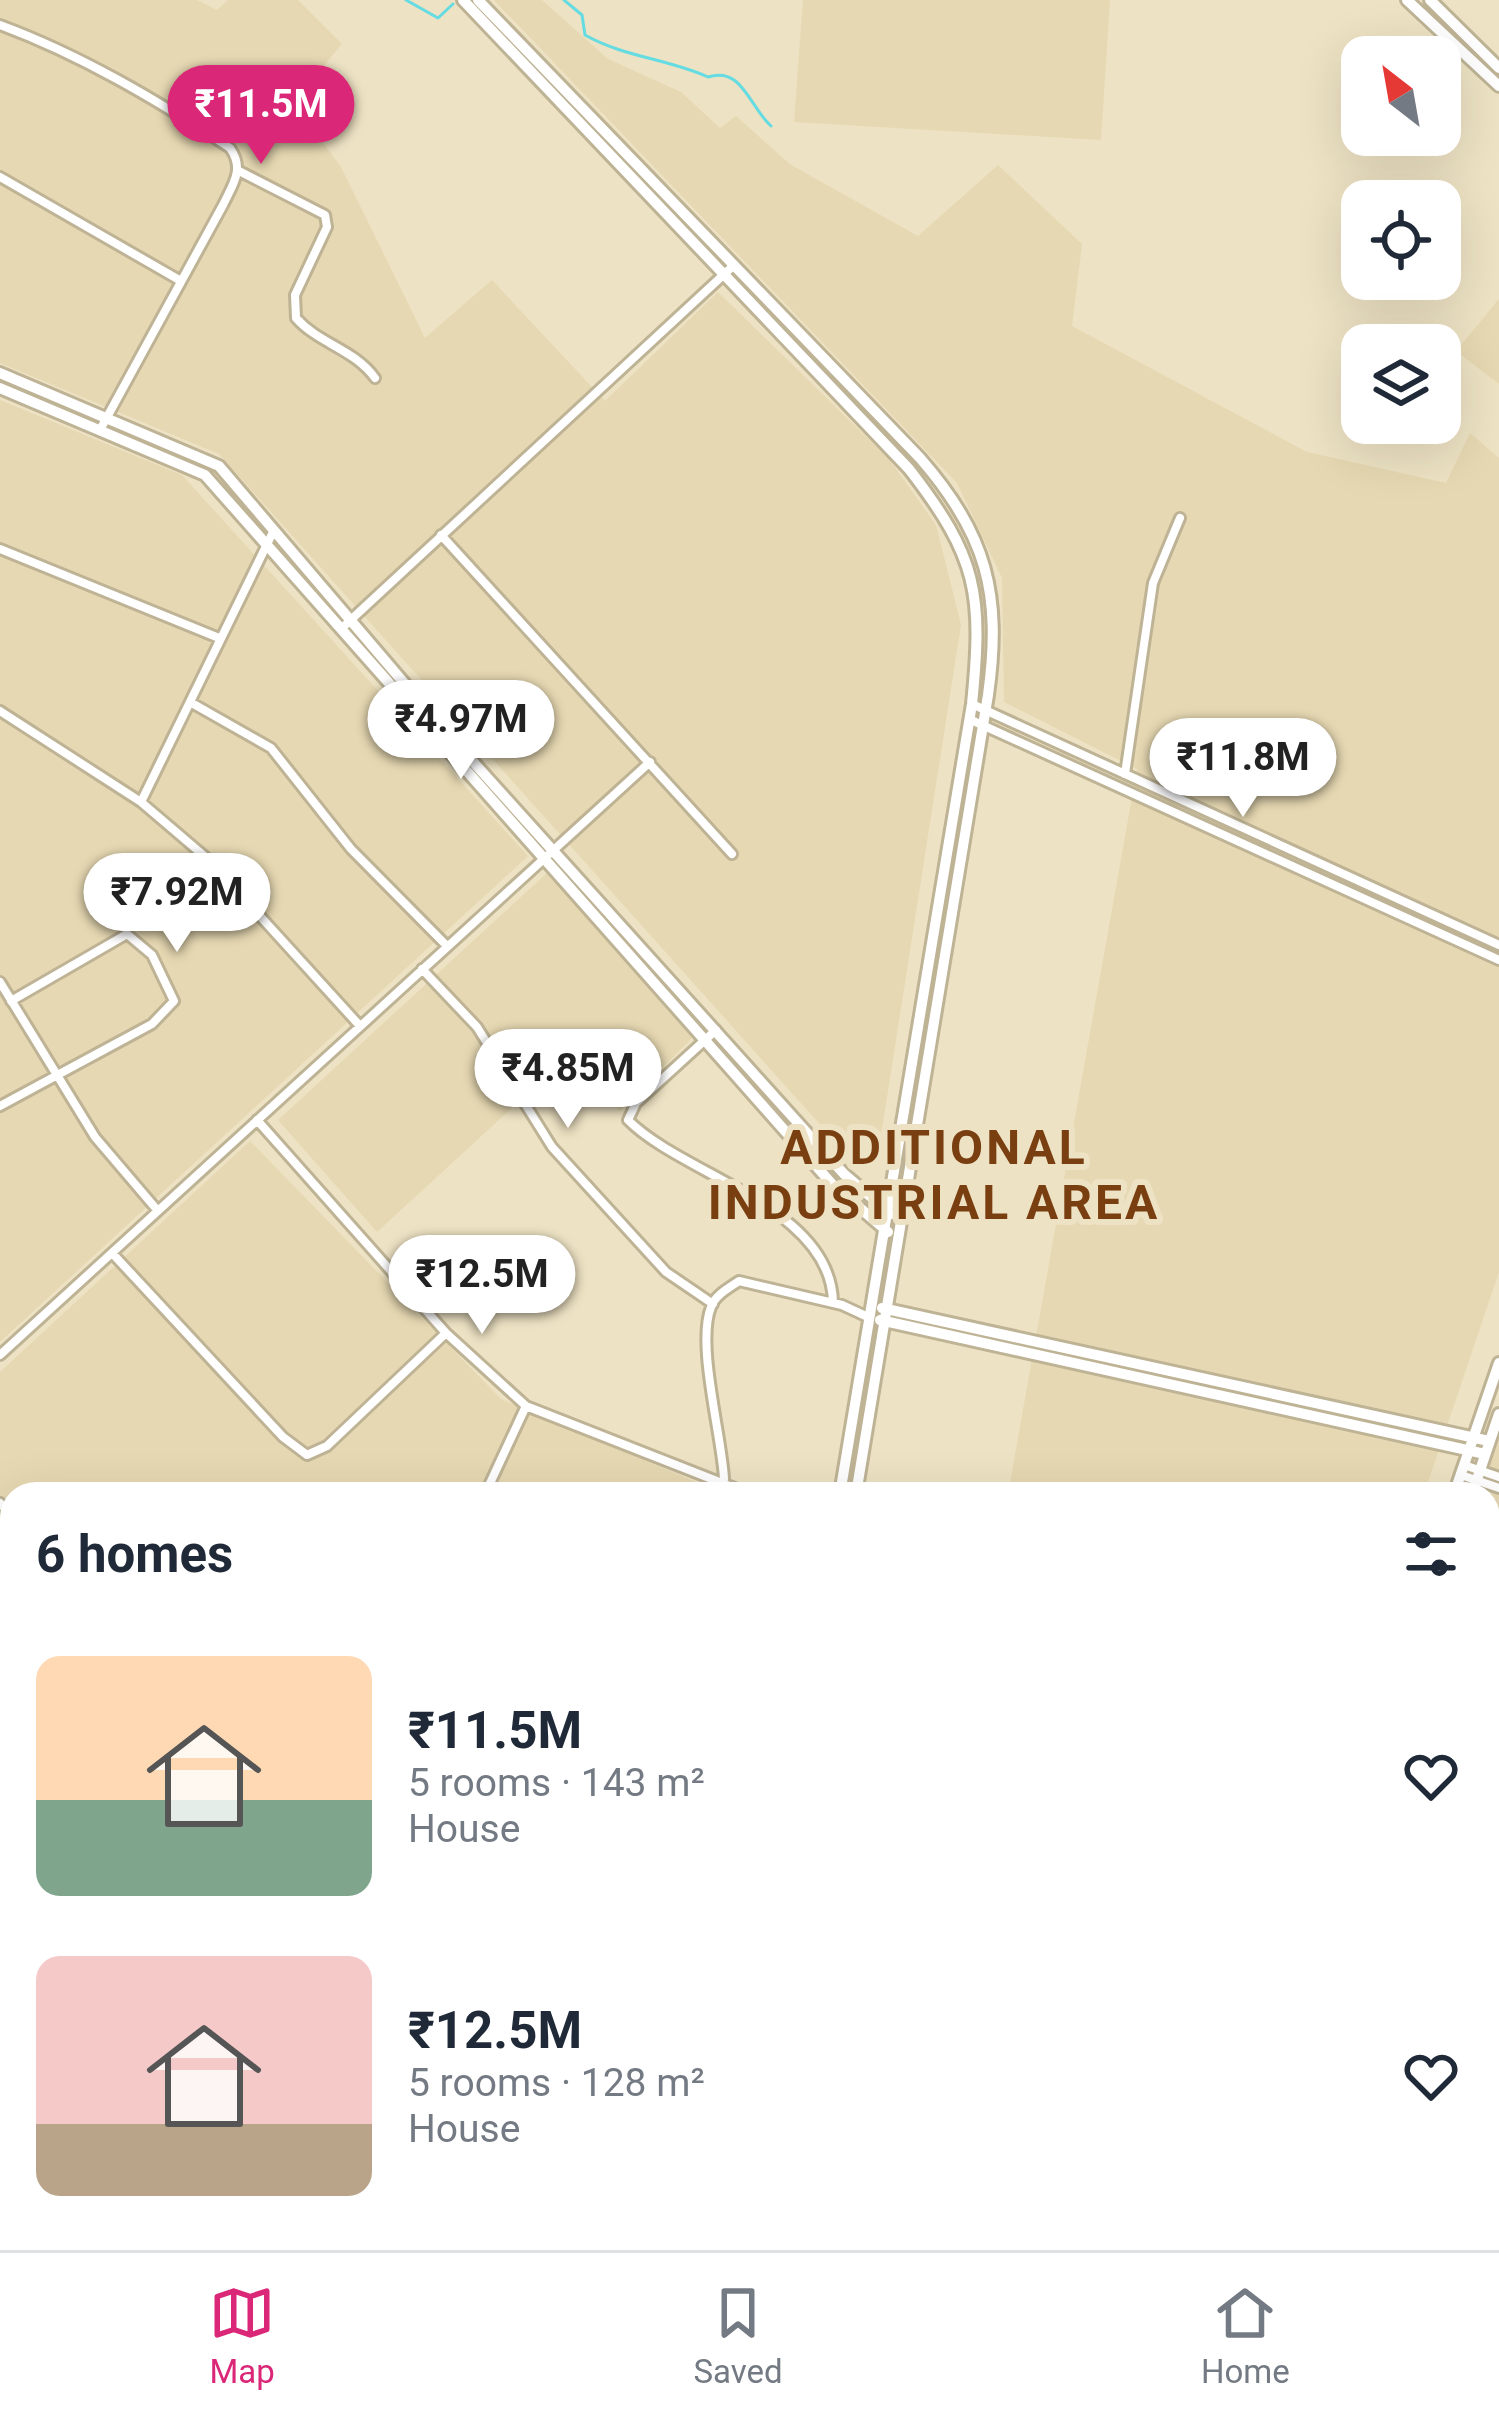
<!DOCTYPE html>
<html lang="en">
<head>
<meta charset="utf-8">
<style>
  body { margin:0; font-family:Roboto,sans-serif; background:#f6f6f7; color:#1f2937; height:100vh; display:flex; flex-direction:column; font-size:45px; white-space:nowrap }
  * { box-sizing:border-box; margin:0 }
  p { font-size:39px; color:#747a83 }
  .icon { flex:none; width:66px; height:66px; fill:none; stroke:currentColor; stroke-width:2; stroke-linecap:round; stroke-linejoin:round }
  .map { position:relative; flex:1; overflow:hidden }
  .sheet { position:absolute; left:0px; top:1482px; width:1500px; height:768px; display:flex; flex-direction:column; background:#fff; border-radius:36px 36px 0 0; box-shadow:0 12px 48px #0002 }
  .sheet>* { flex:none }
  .needle { width:78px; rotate:329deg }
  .buttons { position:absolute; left:1341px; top:36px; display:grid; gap:24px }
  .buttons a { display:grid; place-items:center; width:120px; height:120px; border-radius:24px; background:#fff; box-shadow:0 12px 48px #0002; font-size:60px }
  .price { position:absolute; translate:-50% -102px; padding:0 27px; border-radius:42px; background:#fff; color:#222; font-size:39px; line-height:78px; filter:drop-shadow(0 3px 6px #0008) }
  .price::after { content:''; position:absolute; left:50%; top:72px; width:36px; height:27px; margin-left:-18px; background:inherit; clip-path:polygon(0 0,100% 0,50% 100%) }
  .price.current { background:#db2777; color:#fff }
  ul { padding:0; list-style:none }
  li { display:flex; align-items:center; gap:36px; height:300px; padding:0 36px }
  li span { display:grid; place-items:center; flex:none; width:336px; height:240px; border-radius:24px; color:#555 }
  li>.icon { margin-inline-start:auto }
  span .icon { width:144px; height:144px; fill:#fffc; stroke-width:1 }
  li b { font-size:51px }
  h2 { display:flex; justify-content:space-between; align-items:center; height:144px; padding:0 36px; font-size:51px }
  .dock { display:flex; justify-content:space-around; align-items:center; height:168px; border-top:3px solid #e0e1e3; background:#fff; font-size:33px; color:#747a83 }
  .dock a { display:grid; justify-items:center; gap:6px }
  .dock .current { color:#db2777 }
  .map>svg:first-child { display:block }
  .built { fill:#e6d8b2 }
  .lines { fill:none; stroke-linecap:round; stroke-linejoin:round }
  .stream { stroke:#65dbe2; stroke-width:3 }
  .street-casing { stroke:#beb395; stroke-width:14 }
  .secondary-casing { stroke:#beb395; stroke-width:16 }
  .street { stroke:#fff; stroke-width:8 }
  .secondary { stroke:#fff; stroke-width:10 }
  .labels { text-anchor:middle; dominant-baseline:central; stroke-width:12; stroke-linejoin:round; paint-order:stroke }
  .district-label { font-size:48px; font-weight:bold; letter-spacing:3px; fill:#7a3f11; stroke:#ede2c3 }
</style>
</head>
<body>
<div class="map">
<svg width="1499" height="2250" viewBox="0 0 1499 2250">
  <rect width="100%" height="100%" fill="#ede2c3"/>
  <path class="built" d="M 0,0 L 197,0 L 217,10 L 228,0 L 298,0 L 342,44 L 293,102 L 341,167 L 425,338 L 492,280 L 605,401 L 718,292 L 889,459 L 936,525 L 961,625 L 878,1155 L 843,1150 L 219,454 L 0,363 Z
    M 494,0 L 542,0 L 608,59 L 681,92 L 720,128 L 736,116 L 791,165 L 918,236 L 998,165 L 1082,244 L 1072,326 L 1307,452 L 1446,483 L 1470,433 L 1499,458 L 1499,1272 L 1424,1494 L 1008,1494 L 1137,769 L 1004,702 L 1002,578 L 957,483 Z
    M 803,0 L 1110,0 L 1101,140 L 794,122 Z
    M 1499,299 L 1499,384 L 1456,351 Z
    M 0,400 L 182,475 L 528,856 L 0,1342 Z
    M 547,873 L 693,1037 L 620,1111 L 563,1061 L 377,1232 L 278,1120 Z
    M 250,1141 L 501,1399 L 724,1494 L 12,1494 L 12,2238 L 33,2238 L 25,2250 L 0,2250 L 0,1372 Z
    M 1499,1439 L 1499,2250 L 1227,2250 L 1231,2238 L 1488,2238 L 1488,1494 L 1481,1494 Z
    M 207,2238 L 296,2238 L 286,2250 L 206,2250 L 211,2242 Z
    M 326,2238 L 699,2238 L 697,2250 L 344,2250 Z
    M 878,2238 L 1173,2238 L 1169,2250 L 876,2250 Z"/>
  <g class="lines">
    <path class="stream" d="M 406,0 L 438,18 L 453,4
      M 564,0 L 582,15 L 585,35 C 624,57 668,59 708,77 C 742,66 749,106 771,126"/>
    <defs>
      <path id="street" d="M 0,25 C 81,55 157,100 230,148 C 245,169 233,184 223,205 L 100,430
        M 239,171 L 325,215 L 327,227 L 295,295 L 296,318 C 319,344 354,349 375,378
        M 0,177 L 181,281
        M 441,535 L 732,854
        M 0,549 L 219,638
        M 342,628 L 733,266
        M 190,702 L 271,748 L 351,849 L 447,946
        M 972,704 L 1499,945
        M 0,711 L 141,802 L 274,530
        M 969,719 L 1499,960
        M 1125,774 L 1153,583 L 1180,518
        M 141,802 L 209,860 L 360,1026
        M 422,969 L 477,1027 L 552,1147 L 666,1272 L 713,1304
        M 0,982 L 95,1137 L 158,1211
        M 716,1030 L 636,1103 L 628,1120 C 682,1175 832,1207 833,1303
        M 0,1106 L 152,1024 L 174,1001 L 152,955 L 127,934 L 11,1001
        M 257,1120 L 446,1333 L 526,1406 L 750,1494
        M 112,1253 L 283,1437 L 307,1455 L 327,1446 L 446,1333
        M 0,1355 L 650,762
        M 1464,1465 L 1499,1477
        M 1461,1475 L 1499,1488
        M 724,1479 C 722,1436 696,1345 711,1307 C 715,1295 729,1288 739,1281 L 842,1305 L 870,1318
        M 485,1494 L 526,1406
        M 0,1503 L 12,1516
        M 1488,1797 L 1499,1801
        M 0,1973 L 12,1983
        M 0,2155 L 12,2137
        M 194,2238 L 208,2250
        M 1214,2243 L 1234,2250
        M 465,2250 L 470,2238"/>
      <path id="secondary" d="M 463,0 L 909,469 C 978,558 983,594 972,704 L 840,1494
        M 478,0 L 920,458 C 987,535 1002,594 988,695 L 856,1494
        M 1407,0 L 1499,86
        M 1430,0 L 1499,68
        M 0,373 L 219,466 L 439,724 L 844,1174 L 891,1214
        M 0,388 L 205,475 L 832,1184 L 888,1232
        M 882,1308 L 1489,1441
        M 880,1320 L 1485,1454
        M 1454,1494 L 1499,1363
        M 1472,1494 L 1499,1414
        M 713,2250 L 715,2238
        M 732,2250 L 734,2238
        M 1203,2250 L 1208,2238
        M 1214,2250 L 1218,2238"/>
    </defs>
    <use href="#street" class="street-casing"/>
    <use href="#secondary" class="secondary-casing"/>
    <use href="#street" class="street"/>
    <use href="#secondary" class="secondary"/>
  </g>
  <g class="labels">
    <g class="district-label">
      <text x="934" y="1147">ADDITIONAL<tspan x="934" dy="55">INDUSTRIAL AREA</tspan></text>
    </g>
  </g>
</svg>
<div class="buttons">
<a><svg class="needle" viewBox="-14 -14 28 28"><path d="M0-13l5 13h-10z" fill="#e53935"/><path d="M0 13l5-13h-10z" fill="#747a83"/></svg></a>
<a><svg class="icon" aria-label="locate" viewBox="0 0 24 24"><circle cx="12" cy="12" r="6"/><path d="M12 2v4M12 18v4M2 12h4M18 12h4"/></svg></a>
<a><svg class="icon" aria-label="layers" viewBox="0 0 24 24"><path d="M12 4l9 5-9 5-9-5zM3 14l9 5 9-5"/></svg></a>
</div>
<b class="price current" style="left:261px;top:167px">₹11.5M</b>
<b class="price" style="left:461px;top:782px">₹4.97M</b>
<b class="price" style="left:1243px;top:820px">₹11.8M</b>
<b class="price" style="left:177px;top:955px">₹7.92M</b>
<b class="price" style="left:568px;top:1131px">₹4.85M</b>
<b class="price" style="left:482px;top:1337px">₹12.5M</b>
<section class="sheet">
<h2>6 homes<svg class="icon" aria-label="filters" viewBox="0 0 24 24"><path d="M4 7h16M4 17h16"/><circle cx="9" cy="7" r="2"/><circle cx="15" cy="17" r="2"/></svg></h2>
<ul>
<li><span style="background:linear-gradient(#ffd9b3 60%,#7fa58c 0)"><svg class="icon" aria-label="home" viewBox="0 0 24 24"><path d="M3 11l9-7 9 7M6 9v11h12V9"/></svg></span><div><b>₹11.5M</b><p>5 rooms · 143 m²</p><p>House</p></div><svg class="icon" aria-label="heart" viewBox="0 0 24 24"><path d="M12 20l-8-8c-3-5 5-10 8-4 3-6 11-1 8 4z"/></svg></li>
<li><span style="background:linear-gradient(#f6c9c9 70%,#b9a48a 0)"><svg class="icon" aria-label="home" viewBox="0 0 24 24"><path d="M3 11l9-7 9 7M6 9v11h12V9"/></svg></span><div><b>₹12.5M</b><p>5 rooms · 128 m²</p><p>House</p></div><svg class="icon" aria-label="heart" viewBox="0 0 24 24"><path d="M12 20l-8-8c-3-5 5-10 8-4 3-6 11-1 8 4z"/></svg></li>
</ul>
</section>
</div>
<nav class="dock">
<a class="current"><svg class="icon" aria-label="map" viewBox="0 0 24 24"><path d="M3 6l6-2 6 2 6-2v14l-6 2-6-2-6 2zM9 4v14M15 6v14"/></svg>Map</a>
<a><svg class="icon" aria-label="saved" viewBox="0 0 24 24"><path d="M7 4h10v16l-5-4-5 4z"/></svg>Saved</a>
<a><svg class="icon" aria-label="home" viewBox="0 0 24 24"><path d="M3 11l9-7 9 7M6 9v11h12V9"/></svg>Home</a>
</nav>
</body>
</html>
